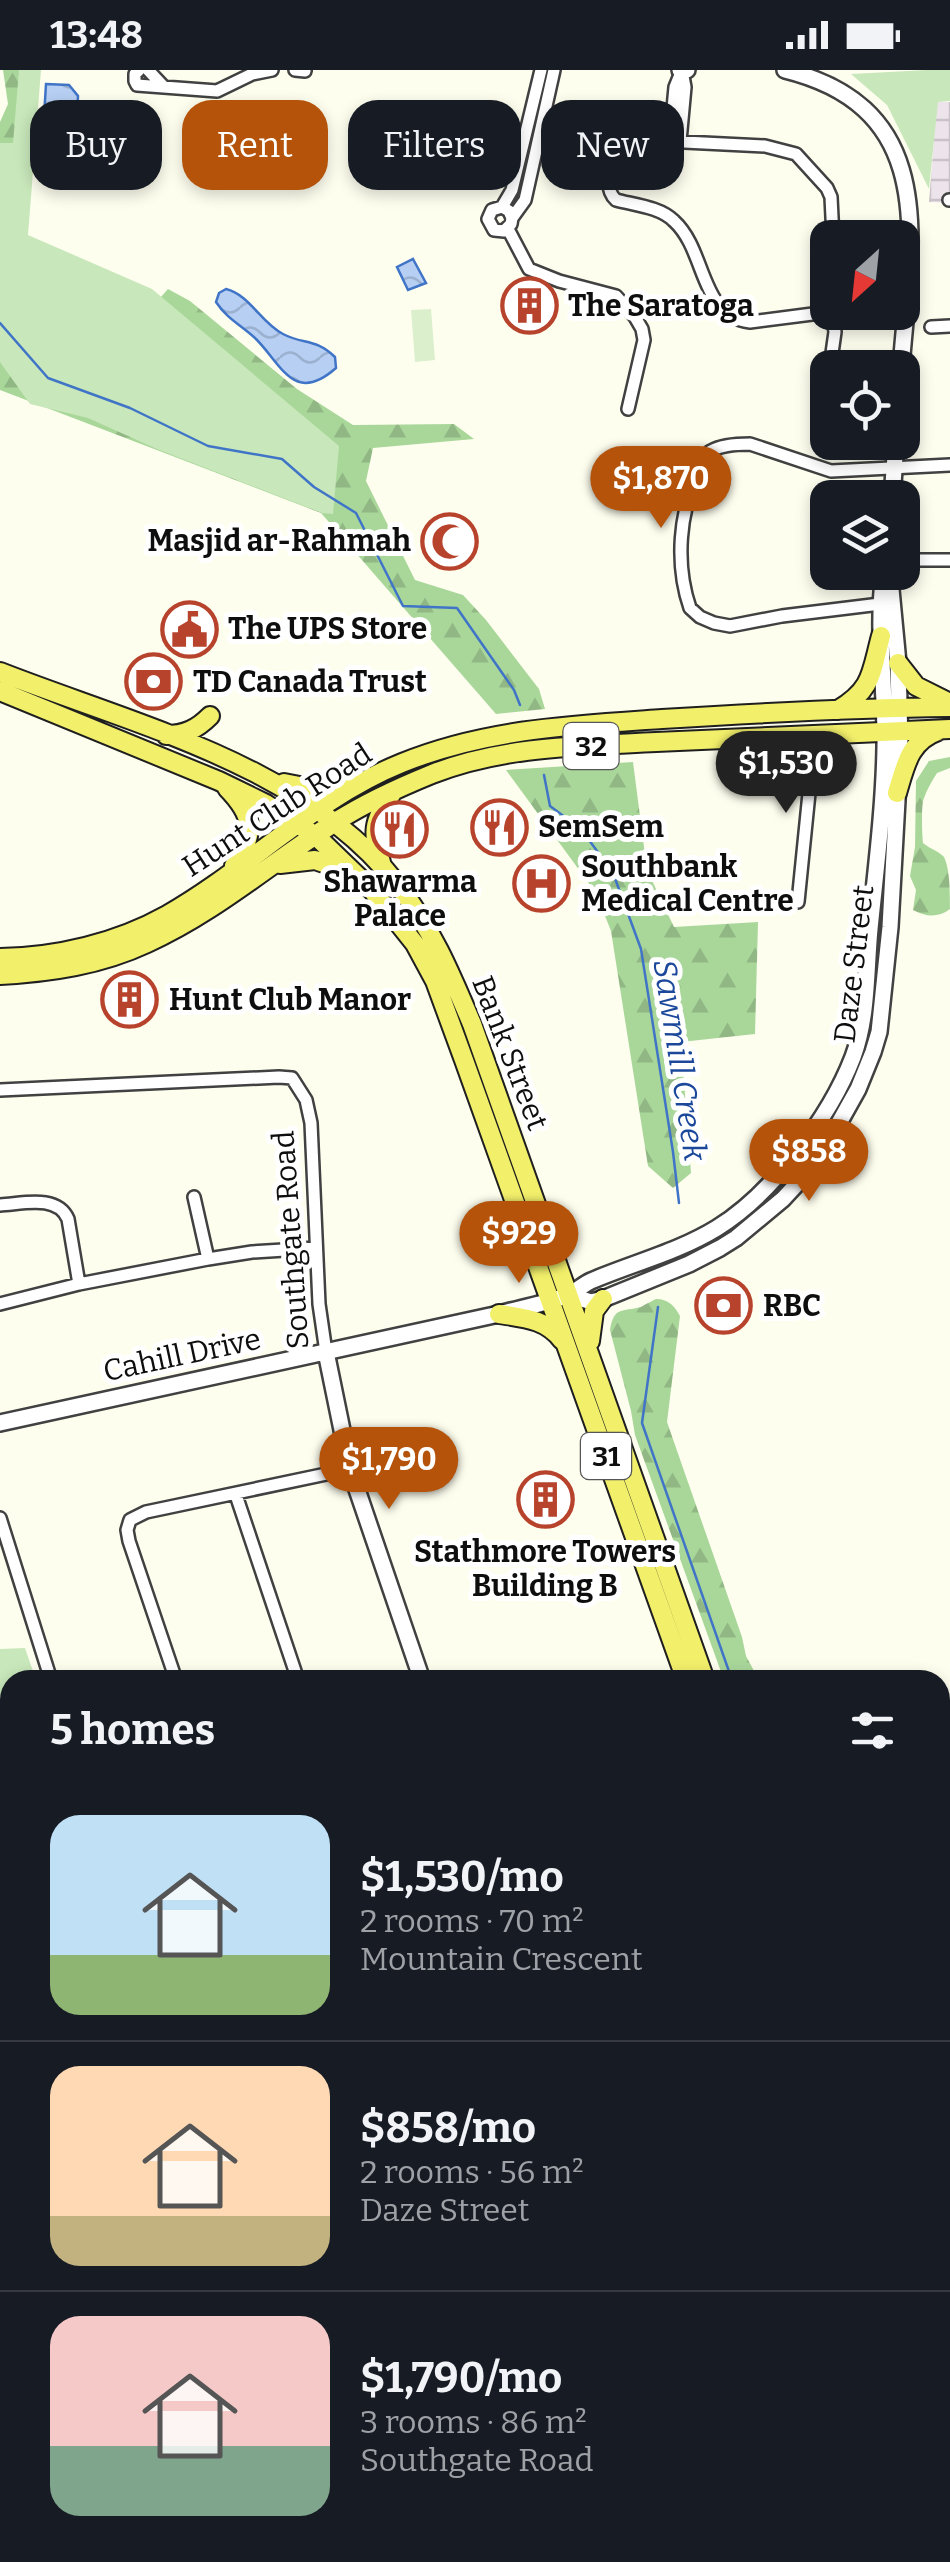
<!DOCTYPE html>
<html lang="en">
<head>
<meta charset="utf-8">
<style>
  body { margin:0; font-family:Bitter,serif; background:#20242c; color:#f1f3f6; height:100vh; display:flex; flex-direction:column; font-size:38px; white-space:nowrap }
  * { box-sizing:border-box; margin:0 }
  p { font-size:32px; color:#9ea1a6 }
  .icon { flex:none; width:55px; height:55px; fill:none; stroke:currentColor; stroke-width:2; stroke-linecap:round; stroke-linejoin:round }
  .map { position:relative; flex:1; overflow:hidden }
  .panel { position:absolute; left:0px; top:1600px; width:950px; height:892px; display:flex; flex-direction:column; background:#171b24; border-radius:30px 30px 0 0; box-shadow:0 5px 15px #0003 }
  .panel>* { flex:none }
  .hud { position:absolute; left:30px; top:30px; width:890px; height:90px; display:flex; gap:20px }
  .needle { width:65px; rotate:207deg }
  .fabs { position:absolute; left:810px; top:150px; display:grid; gap:20px }
  .fabs a { display:grid; place-items:center; width:110px; height:110px; border-radius:20px; background:#171b24; box-shadow:0 5px 15px #0003; font-size:50px }
  .price { position:absolute; translate:-50% -85px; padding:0 22px; border-radius:35px; background:#b45309; color:#fff; font-size:32px; line-height:65px; filter:drop-shadow(0 2px 5px #0008) }
  .price::after { content:''; position:absolute; left:50%; top:60px; width:30px; height:22px; margin-left:-15px; background:inherit; clip-path:polygon(0 0,100% 0,50% 100%) }
  .price.selected { background:#222; color:#fff }
  ul { padding:0; list-style:none }
  li { display:flex; align-items:center; gap:30px; height:250px; padding:0 50px }
  li+li { border-top:2px solid #363941 }
  li span { display:grid; place-items:center; flex:none; width:280px; height:200px; border-radius:30px; color:#555 }
  li>.icon { margin-inline-start:auto }
  span .icon { width:120px; height:120px; fill:#fffc; stroke-width:1 }
  li b { font-size:42px }
  h2 { display:flex; justify-content:space-between; align-items:center; height:120px; padding:0 50px; font-size:42px }
  .tag { padding:0 35px; border-radius:30px; background:#171b24; box-shadow:0 5px 15px #0003; font-size:35px; line-height:90px }
  .tag.selected { background:#b45309; color:#fff }
  .status { display:flex; justify-content:space-between; align-items:center; height:70px; padding:0 50px; background:#171b24; direction:ltr }
  .status svg { height:28px; fill:currentColor }
  .map>svg:first-child { display:block }
  .industrial { fill:url(#industrial-grid) }
  .grass { fill:url(#grass-dots) }
  .forest { fill:url(#forest-firs) }
  .park { fill:#c8e7ba }
  .pitch { fill:#dbefcc }
  .water { fill:url(#water-waves); stroke:#4074c7; stroke-width:2.5 }
  .lines { fill:none; stroke-linecap:round; stroke-linejoin:round }
  .stream { stroke:#4074c7; stroke-width:2.5 }
  .minor-casing { stroke:#414141; stroke-width:16 }
  .tertiary-casing { stroke:#414141; stroke-width:20 }
  .primary-casing { stroke:#1f1f1f; stroke-width:22 }
  .minor { stroke:#fff; stroke-width:11 }
  .tertiary { stroke:#fff; stroke-width:15 }
  .primary { stroke:#f2ef6b; stroke-width:18 }
  .labels { text-anchor:middle; dominant-baseline:central; stroke-width:10; stroke-linejoin:round; paint-order:stroke }
  .shield { fill:#fff; stroke:#565656; stroke-width:2.5 }
  .shield-label { font-size:28px; font-weight:bold; fill:#0e0e0e }
  .poi-label { font-size:30px; font-weight:bold; fill:#0e0e0e; stroke:#fff; text-anchor:start }
  .street-label { font-size:30px; fill:#0e0e0e; stroke:#fff }
  .water-label { font-size:32px; font-style:italic; fill:#1c489b; stroke:#fff }
</style>
</head>
<body>
<div class="status"><b>13:48</b><svg viewBox="0 0 49 12"><path d="M0 12V9h3v3zM5 12V6h3v6zM10 12V3h3v9zM15 12V0h3v12zM26 1h20v11H26zM47 4h2v5h-2z"/></svg></div>
<div class="map">
<svg width="950" height="2492" viewBox="0 0 950 2492">
  <defs>
    <pattern id="industrial-grid" width="8" height="8" patternUnits="userSpaceOnUse" patternTransform="scale(2.5)"><rect width="8" height="8" fill="#ece3eb"/><path d="M0 4h8M4 0v8" fill="none" stroke="#c9c2c8"/></pattern>
    <pattern id="grass-dots" width="8" height="8" patternUnits="userSpaceOnUse" patternTransform="scale(2.5)"><rect width="8" height="8" fill="#c8e7ba"/><path d="M2 2h.1M6 6h.1" fill="none" stroke="#abc59f" stroke-width="1.8" stroke-linecap="round"/></pattern>
    <pattern id="forest-firs" width="22" height="20" patternUnits="userSpaceOnUse" patternTransform="scale(2.5)"><rect width="22" height="20" fill="#a9d79a"/><path d="M5 1l3.5 6h-7zM16 11l3.5 6h-7z" fill="#90b784"/></pattern>
    <pattern id="water-waves" width="16" height="10" patternUnits="userSpaceOnUse" patternTransform="scale(2.5)"><rect width="16" height="10" fill="#b6cff3"/><path d="M0 5q4-4 8 0t8 0" fill="none" stroke="#9bb1cf"/></pattern>
  </defs>
  <rect width="100%" height="100%" fill="#fefeef"/>
  <path class="industrial" d="M 937,32 L 950,32 L 950,133 L 929,132 Z
    M 10,2272 L 10,2482 L 229,2483 L 229,2484 L 90,2492 L 0,2492 L 0,2273 Z"/>
  <path class="grass" d="M 229,2484 L 230,2492 L 90,2492 Z"/>
  <path class="forest" d="M 3,0 L 27,0 L 18,161 L 110,284 L 168,219 L 190,231 L 297,319 L 353,355 L 454,354 L 474,369 L 373,378 L 366,411 L 415,510 L 463,525 L 486,550 L 539,619 L 545,639 L 496,644 L 321,443 L 0,320 L 0,52 L 8,34 Z
    M 950,687 L 950,698 L 937,703 C 932,711 927,719 924,728 C 921,734 922,764 923,773 C 930,779 939,781 944,787 C 950,799 950,823 950,839 C 938,848 926,847 913,840 L 916,820 L 910,806 L 915,777 L 916,711 L 929,691 Z
    M 633,692 L 647,800 L 674,857 L 758,852 L 755,964 L 681,972 L 691,1103 L 673,1118 L 648,1096 L 611,861 L 596,823 L 506,700 Z
    M 656,1229 C 668,1229 675,1236 680,1246 L 667,1352 L 742,1567 L 746,1586 L 759,1610 L 724,1610 L 635,1365 L 631,1341 L 610,1260 C 614,1236 622,1242 641,1237 C 642,1236 654,1230 656,1229 Z"/>
  <path class="park" d="M 19,0 L 41,0 L 28,165 L 152,219 L 339,376 L 333,444 L 322,443 L 157,379 L 88,348 L 30,334 L 0,292 L 0,73 L 13,73 Z
    M 927,0 L 950,0 L 950,31 L 938,32 L 929,119 L 887,35 L 851,4 Z
    M 25,1578 L 36,1610 L 10,1610 L 10,1808 L 0,1809 L 0,1579 Z"/>
  <path class="pitch" d="M 431,239 L 435,290 L 415,292 L 411,240 Z"/>
  <path class="water" d="M 46,14 L 69,15 L 78,26 L 77,49 L 44,47 Z
    M 413,189 L 426,213 L 408,220 L 397,197 Z
    M 226,219 C 250,225 261,253 283,264 C 304,275 315,268 335,287 L 336,298 C 294,335 282,295 256,269 C 241,255 227,249 216,232 L 219,223 Z"/>
  <g class="lines">
    <path class="stream" d="M 0,253 L 48,308 L 130,338 L 208,376 L 282,389 L 314,417 L 356,443 L 403,536 L 457,538 L 514,620 L 520,635
      M 544,705 L 550,736 L 581,759 L 613,803 L 641,879 L 673,1082 L 679,1133
      M 658,1237 L 642,1353 L 732,1610
      M 586,2492 L 588,2482"/>
    <defs>
      <path id="minor" d="M 139,0 L 135,4 L 135,11 L 137,15 L 217,21 L 252,4 L 272,0
        M 148,0 L 164,17
        M 295,0 L 305,1
        M 670,70 L 675,17 L 682,0
        M 680,71 L 685,17 L 682,1
        M 949,130 L 950,130
        M 502,137 L 512,120 L 541,0
        M 512,148 L 509,141 L 502,137 L 492,140 L 488,149 L 494,160 L 504,161 L 511,154 L 512,148 L 525,130 L 554,0
        M 508,159 L 529,199 L 559,211 L 616,226 L 635,247 L 642,259 L 644,270 L 628,339
        M 828,242 L 750,252 C 699,246 707,181 674,151 C 660,137 635,135 616,130 C 602,118 612,92 614,76 L 618,70 L 624,69 L 765,76 L 796,84 L 827,118 L 831,127 L 833,168
        M 835,242 L 847,247 L 904,253
        M 931,257 L 950,256
        M 831,290 L 835,262 L 832,242
        M 913,490 L 950,490
        M 880,534 L 782,546 L 730,556 L 714,553 L 700,547 L 690,538 C 675,494 679,442 699,401 C 702,395 705,384 711,381 C 721,375 739,374 750,374 L 831,401 L 950,395
        M 798,832 L 815,664
        M 0,1020 L 279,1007 L 292,1008 L 306,1030 L 311,1053 L 319,1234 L 326,1282
        M 194,1127 L 208,1189
        M 0,1135 C 22,1134 57,1124 68,1149 L 79,1214
        M 0,1234 L 79,1214 L 208,1189 L 252,1182 L 316,1178
        M 236,1425 L 298,1610
        M 0,1448 L 51,1610
        M 176,1610 L 129,1471 L 127,1460 L 130,1450 L 146,1442 L 350,1399
        M 0,2069 L 10,2068
        M 0,2187 L 10,2186"/>
      <path id="tertiary" d="M 680,0 L 687,0
        M 785,0 C 943,39 910,175 901,298
        M 892,428 L 896,372
        M 570,1225 L 591,1232 L 603,1229 L 689,1194 L 720,1178 L 736,1168 L 783,1129 L 808,1102 L 825,1078 L 858,1019 L 873,982 L 879,962 L 890,857 L 900,676 L 898,593 L 890,509
        M 326,1282 L 350,1399 L 422,1610
        M 0,1353 L 499,1244 C 521,1238 544,1234 565,1226 C 575,1223 582,1215 591,1211 C 633,1193 678,1182 717,1158 C 772,1124 830,1047 853,987 C 868,947 866,901 870,859 C 876,799 884,738 885,677 C 886,619 876,561 884,502
        M 0,2259 L 10,2259"/>
      <path id="primary" d="M 898,593 L 916,616 L 950,633
        M 0,602 C 135,655 304,695 397,814 C 432,859 450,902 472,954 L 705,1610
        M 0,621 L 219,711 L 266,734 L 316,766 L 372,820 L 415,874 L 435,911 L 464,990 L 686,1610
        M 838,640 C 873,619 871,603 881,566
        M 166,665 C 185,665 197,659 210,646
        M 284,713 L 315,719 L 352,713
        M 227,718 C 255,747 255,762 234,796
        M 897,723 C 905,697 909,671 938,661
        M 280,794 L 315,790 L 346,801
        M 382,796 C 372,762 372,753 392,723
        M 0,888 C 57,887 117,873 167,845 C 248,799 315,728 402,693 C 485,659 574,655 662,649 C 758,643 854,638 950,637
        M 0,905 C 51,902 100,895 147,873 C 216,842 273,791 337,751 C 367,732 400,717 432,704 C 502,676 582,676 656,672 C 754,667 852,663 950,659
        M 499,1244 C 524,1248 546,1249 562,1270
        M 590,1271 L 594,1241 L 603,1229
        M 777,2492 L 777,2482
        M 794,2492 L 794,2482"/>
    </defs>
    <use href="#minor" class="minor-casing"/>
    <use href="#tertiary" class="tertiary-casing"/>
    <use href="#primary" class="primary-casing"/>
    <use href="#minor" class="minor"/>
    <use href="#tertiary" class="tertiary"/>
    <use href="#primary" class="primary"/>
  </g>
  <defs>
    <symbol id="building-ring" viewBox="-11 -11 22 22"><circle r="9.5" fill="#fff" stroke="#b8432c" stroke-width="1.5"/><path d="M-4-6H4V6H1V3H-1V6H-4ZM-2.5-4.3h1.7v1.8h-1.7ZM.8-4.3h1.7v1.8H.8ZM-2.5-1h1.7V.8h-1.7ZM.8-1h1.7V.8H.8Z" fill="#b8432c"/></symbol>
    <symbol id="mosque-ring" viewBox="-11 -11 22 22"><circle r="9.5" fill="#fff" stroke="#b8432c" stroke-width="1.5"/><path d="M3.5-4.9A6 6 0 1 0 3.5 4.9A5 5 0 1 1 3.5-4.9Z" fill="#b8432c"/></symbol>
    <symbol id="civic-ring" viewBox="-11 -11 22 22"><circle r="9.5" fill="#fff" stroke="#b8432c" stroke-width="1.5"/><path d="M-.6-6.5H3V-4.5H.6V-3L4-1V1h2V6H-6V1h2V-1L-.6-3ZM-1.2 2.5V6h2.4V2.5Z" fill="#b8432c"/></symbol>
    <symbol id="bank-ring" viewBox="-11 -11 22 22"><circle r="9.5" fill="#fff" stroke="#b8432c" stroke-width="1.5"/><path d="M-6-4H6V4H-6ZM0-2.3a2.3 2.3 0 1 0 0 4.6a2.3 2.3 0 1 0 0-4.6Z" fill="#b8432c"/></symbol>
    <symbol id="restaurant-ring" viewBox="-11 -11 22 22"><circle r="9.5" fill="#fff" stroke="#b8432c" stroke-width="1.5"/><path d="M-5-6h1v4h1v-4h1v4h1v-4h1v5L-1.5 .5V6h-2V.5L-5-1ZM5-6V6H3V1.5H1.5Q1.5-4 5-6Z" fill="#b8432c"/></symbol>
    <symbol id="hospital-ring" viewBox="-11 -11 22 22"><circle r="9.5" fill="#fff" stroke="#b8432c" stroke-width="1.5"/><path d="M-5-5h3v3.5h4V-5h3V5h-3V1.5h-4V5h-3Z" fill="#b8432c"/></symbol>
  </defs>
  <g fill-rule="evenodd">
    <use href="#building-ring" x="498" y="204" width="63" height="63"/>
    <use href="#mosque-ring" x="418" y="440" width="63" height="63"/>
    <use href="#civic-ring" x="158" y="528" width="63" height="63"/>
    <use href="#bank-ring" x="122" y="580" width="63" height="63"/>
    <use href="#restaurant-ring" x="468" y="726" width="63" height="63"/>
    <use href="#restaurant-ring" x="368" y="728" width="63" height="63"/>
    <use href="#hospital-ring" x="510" y="782" width="63" height="63"/>
    <use href="#building-ring" x="98" y="898" width="63" height="63"/>
    <use href="#bank-ring" x="692" y="1204" width="63" height="63"/>
    <use href="#building-ring" x="514" y="1398" width="63" height="63"/>
  </g>
  <g class="labels">
    <g class="shield">
      <rect x="563.5" y="653" width="55" height="46" rx="8"/>
      <rect x="581" y="1363" width="50" height="46" rx="8"/>
    </g>
    <g class="shield-label">
      <text x="591" y="676">32</text>
      <text x="606" y="1386">31</text>
    </g>
    <g class="poi-label">
      <text x="568" y="236">The Saratoga</text>
      <text x="411" y="471" text-anchor="end">Masjid ar-Rahmah</text>
      <text x="228" y="559">The UPS Store</text>
      <text x="193" y="612">TD Canada Trust</text>
      <text x="538" y="757">SemSem</text>
      <text x="581" y="797">Southbank<tspan x="581" dy="34">Medical Centre</tspan></text>
      <text x="400" y="812" text-anchor="middle">Shawarma<tspan x="400" dy="34">Palace</tspan></text>
      <text x="169" y="930">Hunt Club Manor</text>
      <text x="763" y="1236">RBC</text>
      <text x="545" y="1482" text-anchor="middle">Stathmore Towers<tspan x="545" dy="34">Building B</tspan></text>
    </g>
    <g class="street-label">
      <text transform="translate(277 740) rotate(-33)">Hunt Club Road</text>
      <text transform="translate(854 894) rotate(-83)">Daze Street</text>
      <text transform="translate(510 983) rotate(69)">Bank Street</text>
      <text transform="translate(291 1170) rotate(-94)">Southgate Road</text>
      <text transform="translate(182 1285) rotate(-12)">Cahill Drive</text>
    </g>
    <g class="water-label">
      <text transform="translate(680 990) rotate(81)">Sawmill Creek</text>
    </g>
  </g>
</svg>
<div class="fabs">
<a><svg class="needle" viewBox="-14 -14 28 28"><path d="M0-13l5 13h-10z" fill="#e53935"/><path d="M0 13l5-13h-10z" fill="#9ea1a6"/></svg></a>
<a><svg class="icon" aria-label="locate" viewBox="0 0 24 24"><circle cx="12" cy="12" r="6"/><path d="M12 2v4M12 18v4M2 12h4M18 12h4"/></svg></a>
<a><svg class="icon" aria-label="layers" viewBox="0 0 24 24"><path d="M12 4l9 5-9 5-9-5zM3 14l9 5 9-5"/></svg></a>
</div>
<b class="price" style="left:661px;top:461px">$1,870</b>
<b class="price selected" style="left:786px;top:746px">$1,530</b>
<b class="price" style="left:809px;top:1134px">$858</b>
<b class="price" style="left:519px;top:1216px">$929</b>
<b class="price" style="left:389px;top:1442px">$1,790</b>
<div class="hud">
<a class="tag">Buy</a>
<a class="tag selected">Rent</a>
<a class="tag">Filters</a>
<a class="tag">New</a>
</div>
<section class="panel">
<h2>5 homes<svg class="icon" aria-label="filters" viewBox="0 0 24 24"><path d="M4 7h16M4 17h16"/><circle cx="9" cy="7" r="2"/><circle cx="15" cy="17" r="2"/></svg></h2>
<ul>
<li><span style="background:linear-gradient(#bfe0f5 70%,#8fb573 0)"><svg class="icon" aria-label="home" viewBox="0 0 24 24"><path d="M3 11l9-7 9 7M6 9v11h12V9"/></svg></span><div><b>$1,530/mo</b><p>2 rooms · 70 m²</p><p>Mountain Crescent</p></div></li>
<li><span style="background:linear-gradient(#ffd9b3 75%,#c2b280 0)"><svg class="icon" aria-label="home" viewBox="0 0 24 24"><path d="M3 11l9-7 9 7M6 9v11h12V9"/></svg></span><div><b>$858/mo</b><p>2 rooms · 56 m²</p><p>Daze Street</p></div></li>
<li><span style="background:linear-gradient(#f6c9c9 65%,#7fa58c 0)"><svg class="icon" aria-label="home" viewBox="0 0 24 24"><path d="M3 11l9-7 9 7M6 9v11h12V9"/></svg></span><div><b>$1,790/mo</b><p>3 rooms · 86 m²</p><p>Southgate Road</p></div></li>
</ul>
</section>
</div>
</body>
</html>
